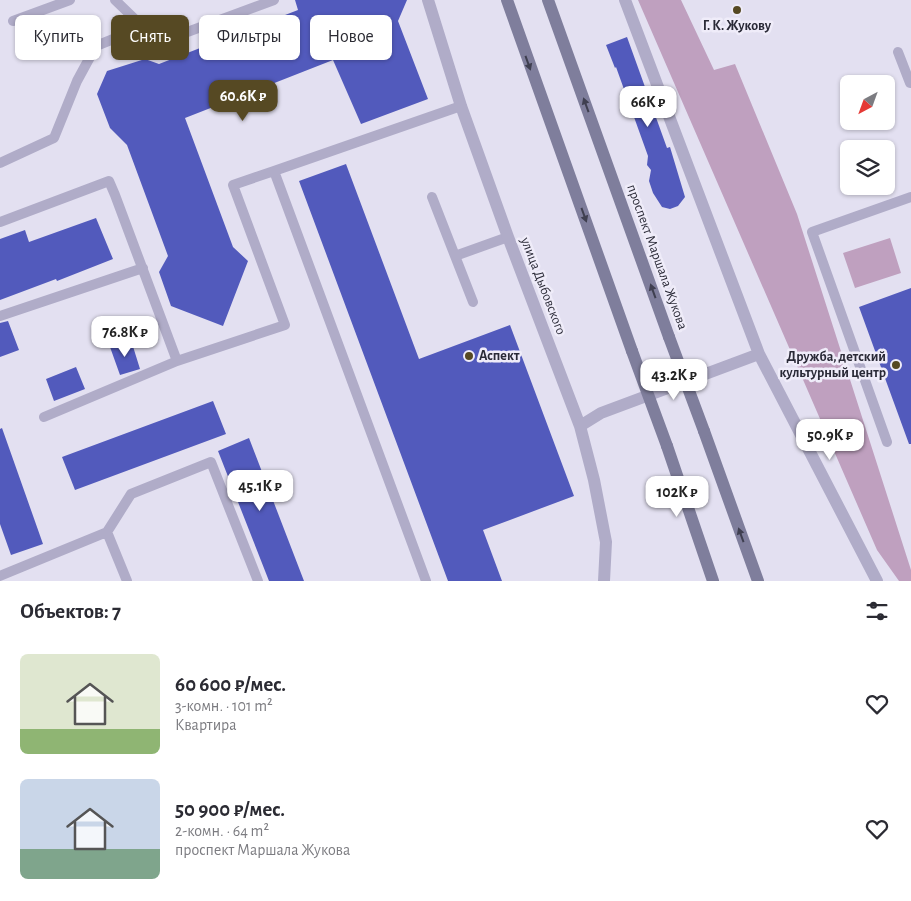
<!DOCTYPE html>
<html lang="ru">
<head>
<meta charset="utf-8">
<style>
  body { margin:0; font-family:"Alegreya Sans",sans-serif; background:#f7f7f7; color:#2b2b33; height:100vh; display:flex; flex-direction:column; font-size:19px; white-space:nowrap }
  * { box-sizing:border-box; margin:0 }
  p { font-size:16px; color:#7c7c81 }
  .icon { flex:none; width:28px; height:28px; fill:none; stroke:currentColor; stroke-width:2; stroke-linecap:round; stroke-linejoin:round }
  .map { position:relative; height:581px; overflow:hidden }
  .panel { display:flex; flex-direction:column; background:#fff; flex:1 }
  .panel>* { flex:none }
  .banner { position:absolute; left:15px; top:15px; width:500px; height:45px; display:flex; gap:10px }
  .needle { width:32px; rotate:221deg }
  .tools { position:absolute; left:840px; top:75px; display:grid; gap:10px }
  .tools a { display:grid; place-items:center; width:55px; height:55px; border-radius:8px; background:#fff; box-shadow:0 1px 4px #0004; font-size:25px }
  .price { position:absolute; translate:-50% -42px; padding:0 11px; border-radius:10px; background:#fff; color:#222; font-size:16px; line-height:32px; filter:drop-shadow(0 1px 2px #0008) }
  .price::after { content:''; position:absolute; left:50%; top:30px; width:15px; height:11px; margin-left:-8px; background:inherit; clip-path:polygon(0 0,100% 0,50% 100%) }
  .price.selected { background:#564923; color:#fff }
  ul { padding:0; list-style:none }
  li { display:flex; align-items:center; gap:15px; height:125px; padding:0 20px }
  li span { display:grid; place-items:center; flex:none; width:140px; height:100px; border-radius:8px; color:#555 }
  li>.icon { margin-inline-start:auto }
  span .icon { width:60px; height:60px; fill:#fffc; stroke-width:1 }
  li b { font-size:21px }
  h2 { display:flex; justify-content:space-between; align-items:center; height:60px; padding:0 20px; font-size:21px }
  .tag { padding:0 18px; border-radius:8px; background:#fff; box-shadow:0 1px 4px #0004; font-size:18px; line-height:45px }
  .tag.selected { background:#564923; color:#fff }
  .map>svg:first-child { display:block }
  .green { fill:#bfa0bf }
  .building { fill:#525abc }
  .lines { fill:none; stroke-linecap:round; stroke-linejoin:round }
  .service { stroke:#b0acc8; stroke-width:10 }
  .tertiary { stroke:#b0acc8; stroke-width:12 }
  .secondary { stroke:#7f7e9c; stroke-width:12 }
  .secondary-bridge { stroke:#7f7e9c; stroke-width:12 }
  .oneway { fill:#3f3f50 }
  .poi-dot { fill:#564923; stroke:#efecf9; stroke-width:2 }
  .labels { text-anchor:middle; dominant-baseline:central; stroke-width:5; stroke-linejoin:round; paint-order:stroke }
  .poi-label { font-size:14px; font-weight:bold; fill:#2a2a37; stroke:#efecf9 }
  .street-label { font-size:14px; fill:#2a2a37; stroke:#efecf9 }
</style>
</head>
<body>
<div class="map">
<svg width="911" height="581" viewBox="0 0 911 581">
  <rect width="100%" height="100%" fill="#e3e0f1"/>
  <path class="green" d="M 638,0 L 681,0 L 714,70 L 735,64 L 797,214 L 911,570 L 911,581 L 899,581 L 877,550 Z
    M 890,238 L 901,273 L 855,288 L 843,253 Z"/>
  <path class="building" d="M 295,0 L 407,0 L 398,21 L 428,99 L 361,124 L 333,60 L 185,118 L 233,247 L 248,261 L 223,326 L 171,306 L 159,272 L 168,256 L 127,145 L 110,128 L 97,94 L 107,71 L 145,59 L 159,64 L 298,10 Z
    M 627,37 L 667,148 L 670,147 L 685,197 L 678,206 L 670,209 L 662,207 L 653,193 L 649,181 L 651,170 L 647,165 L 648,156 L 616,67 L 615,68 L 606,45 Z
    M 346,164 L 419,359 L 510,325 L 574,496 L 483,530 L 502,581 L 448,581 L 299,181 Z
    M 96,218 L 113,259 L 57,281 L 56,279 L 0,300 L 0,239 L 25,230 L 29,242 Z
    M 911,288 L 911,444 L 909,444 L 859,307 Z
    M 8,321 L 19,350 L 0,357 L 0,323 Z
    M 131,340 L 140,369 L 120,375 L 110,347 Z
    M 76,367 L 85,389 L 54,401 L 46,379 Z
    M 213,401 L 226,434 L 75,490 L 62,457 Z
    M 2,428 L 43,544 L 11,555 L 0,524 L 0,429 Z
    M 249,438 L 304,581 L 269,581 L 218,451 Z"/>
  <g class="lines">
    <path class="service" d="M 115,0 L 143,27
      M 13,21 L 70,0
      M 898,52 L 910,83
      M 0,163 L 54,138 L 77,81 L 96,46 L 143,27 L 163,41 L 274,0
      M 432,197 L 473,302
      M 0,222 L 109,181 L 115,195 L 177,361 L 285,325 L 233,185 L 274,171
      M 455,256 L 508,237
      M 0,316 L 143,268
      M 44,417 L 177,361
      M 887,442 L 812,232 L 911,197
      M 107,532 L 127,581
      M 0,576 L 107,532 L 131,494 L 211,462 L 258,581
      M 426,581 L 274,171 L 461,106"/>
    <path class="tertiary" d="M 428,0 L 461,106 L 508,237 L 580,426 L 594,480 L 606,542 L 604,581
      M 625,0 L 759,354 L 877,581
      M 580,426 L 601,413 L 759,354"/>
    <path class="secondary" d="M 507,0 L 632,351
      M 548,0 L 669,337
      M 704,431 L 758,581
      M 667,446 L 713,581"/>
    <path class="secondary-bridge" d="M 669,337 L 704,431
      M 632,351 L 667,446"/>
  </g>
  <defs><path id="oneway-solid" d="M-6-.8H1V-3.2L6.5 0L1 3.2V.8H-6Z" transform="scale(1.25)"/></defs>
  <g class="oneway">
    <use href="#oneway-solid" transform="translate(528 63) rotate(70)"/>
    <use href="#oneway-solid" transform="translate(586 105) rotate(-110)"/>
    <use href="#oneway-solid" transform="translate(584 215) rotate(70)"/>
    <use href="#oneway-solid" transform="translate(653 291) rotate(-110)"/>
    <use href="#oneway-solid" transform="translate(741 535) rotate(-110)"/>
  </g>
  <g class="poi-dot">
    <circle cx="737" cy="10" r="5"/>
    <circle cx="469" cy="356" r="5"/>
    <circle cx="896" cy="365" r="5"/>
  </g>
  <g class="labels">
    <g class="poi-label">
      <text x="737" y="26">Г. К. Жукову</text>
      <text x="479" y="356" text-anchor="start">Аспект</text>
      <text x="886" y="357" text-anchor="end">Дружба, детский<tspan x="886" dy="16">культурный центр</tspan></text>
    </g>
    <g class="street-label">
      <text transform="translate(657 257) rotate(70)">проспект Маршала Жукова</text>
      <text transform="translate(543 286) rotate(69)">улица Дыбовского</text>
    </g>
  </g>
</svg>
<div class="tools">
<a><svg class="needle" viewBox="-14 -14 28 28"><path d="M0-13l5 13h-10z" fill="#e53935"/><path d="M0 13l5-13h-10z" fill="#7c7c81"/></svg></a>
<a><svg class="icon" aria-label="layers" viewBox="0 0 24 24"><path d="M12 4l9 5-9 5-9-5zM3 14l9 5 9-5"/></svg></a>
</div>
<b class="price selected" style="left:243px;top:122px">60.6K ₽</b>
<b class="price" style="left:648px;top:128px">66K ₽</b>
<b class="price" style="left:125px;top:358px">76.8K ₽</b>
<b class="price" style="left:674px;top:401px">43.2K ₽</b>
<b class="price" style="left:830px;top:461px">50.9K ₽</b>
<b class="price" style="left:260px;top:512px">45.1K ₽</b>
<b class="price" style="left:677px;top:518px">102K ₽</b>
<div class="banner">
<a class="tag">Купить</a>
<a class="tag selected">Снять</a>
<a class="tag">Фильтры</a>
<a class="tag">Новое</a>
</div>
</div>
<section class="panel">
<h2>Объектов: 7<svg class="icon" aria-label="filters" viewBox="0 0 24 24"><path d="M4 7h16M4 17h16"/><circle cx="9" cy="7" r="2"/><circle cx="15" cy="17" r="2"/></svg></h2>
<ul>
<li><span style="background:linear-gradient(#dfe7d0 75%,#8fb573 0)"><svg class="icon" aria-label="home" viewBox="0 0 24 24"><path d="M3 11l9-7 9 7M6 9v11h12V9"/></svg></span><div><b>60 600 ₽/мес.</b><p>3-комн. · 101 m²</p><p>Квартира</p></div><svg class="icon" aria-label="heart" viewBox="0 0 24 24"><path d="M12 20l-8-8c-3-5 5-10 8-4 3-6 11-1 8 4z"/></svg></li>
<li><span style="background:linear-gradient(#c9d6e8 70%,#7fa58c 0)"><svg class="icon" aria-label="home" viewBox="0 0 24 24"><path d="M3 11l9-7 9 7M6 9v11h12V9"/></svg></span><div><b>50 900 ₽/мес.</b><p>2-комн. · 64 m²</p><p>проспект Маршала Жукова</p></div><svg class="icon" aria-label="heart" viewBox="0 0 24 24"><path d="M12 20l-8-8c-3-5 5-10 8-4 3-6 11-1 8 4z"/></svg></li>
</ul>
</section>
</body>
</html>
